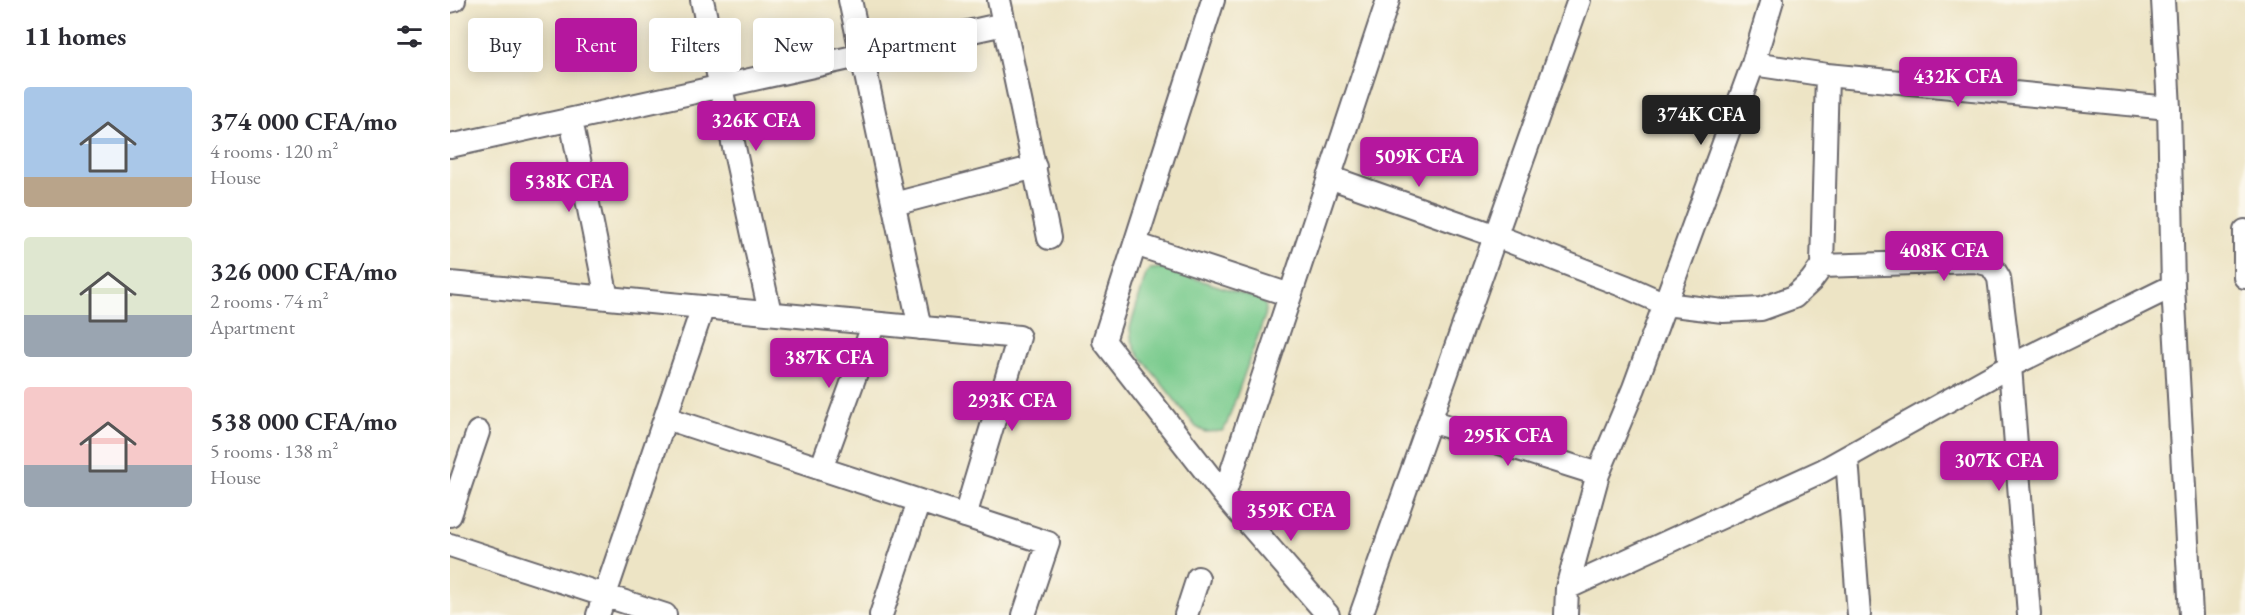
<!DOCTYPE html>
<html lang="en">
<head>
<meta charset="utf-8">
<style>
  body { margin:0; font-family:"EB Garamond",serif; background:#f2f2f3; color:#2b2b33; height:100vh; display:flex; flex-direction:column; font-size:22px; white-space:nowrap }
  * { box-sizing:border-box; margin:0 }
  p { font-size:20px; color:#7c7c81 }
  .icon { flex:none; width:33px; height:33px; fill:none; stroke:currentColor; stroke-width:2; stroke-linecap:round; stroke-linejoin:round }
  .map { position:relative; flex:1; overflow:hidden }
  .sheet { display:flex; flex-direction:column; background:#fff; width:450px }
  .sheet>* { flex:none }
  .top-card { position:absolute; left:18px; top:18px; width:570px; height:54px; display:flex; gap:12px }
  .price { position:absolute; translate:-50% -51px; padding:0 14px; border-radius:6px; background:#b5179e; color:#fff; font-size:20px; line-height:39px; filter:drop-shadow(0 2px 3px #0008) }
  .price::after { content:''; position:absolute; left:50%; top:36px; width:18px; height:14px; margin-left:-9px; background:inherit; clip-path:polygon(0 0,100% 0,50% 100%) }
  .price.active { background:#222; color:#fff }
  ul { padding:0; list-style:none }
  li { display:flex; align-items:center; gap:18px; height:150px; padding:0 24px }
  li span { display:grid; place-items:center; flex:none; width:168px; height:120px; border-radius:6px; color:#555 }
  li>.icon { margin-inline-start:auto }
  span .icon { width:72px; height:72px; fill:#fffc; stroke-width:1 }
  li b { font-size:26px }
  h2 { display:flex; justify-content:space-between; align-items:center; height:72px; padding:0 24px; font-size:26px }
  .pill { padding:0 21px; border-radius:6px; background:#fff; box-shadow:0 3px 15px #0003; font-size:21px; line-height:54px }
  .pill.active { background:#b5179e; color:#fff }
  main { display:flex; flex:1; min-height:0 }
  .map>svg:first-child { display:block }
  .green { fill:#79cb8d; stroke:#4e7664; stroke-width:1.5 }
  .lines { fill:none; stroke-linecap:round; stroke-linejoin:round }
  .street-casing { stroke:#69666b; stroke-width:26 }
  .street { stroke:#fff; stroke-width:22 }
</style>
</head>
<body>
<main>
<section class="sheet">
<h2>11 homes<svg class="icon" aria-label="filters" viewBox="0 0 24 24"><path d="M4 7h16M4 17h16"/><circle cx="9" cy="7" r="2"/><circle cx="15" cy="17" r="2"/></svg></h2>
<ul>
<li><span style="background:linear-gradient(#a9c7e8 75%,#b9a48a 0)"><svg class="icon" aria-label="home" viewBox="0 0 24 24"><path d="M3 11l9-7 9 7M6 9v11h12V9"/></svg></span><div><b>374 000 CFA/mo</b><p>4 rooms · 120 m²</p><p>House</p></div></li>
<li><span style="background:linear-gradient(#dfe7d0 65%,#9aa5b1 0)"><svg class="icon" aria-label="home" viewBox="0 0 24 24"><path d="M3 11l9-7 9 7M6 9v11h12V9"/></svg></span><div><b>326 000 CFA/mo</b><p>2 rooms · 74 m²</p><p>Apartment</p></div></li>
<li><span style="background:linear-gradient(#f6c9c9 65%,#9aa5b1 0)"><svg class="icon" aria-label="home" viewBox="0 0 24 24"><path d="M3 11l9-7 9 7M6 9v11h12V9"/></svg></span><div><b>538 000 CFA/mo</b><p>5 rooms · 138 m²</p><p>House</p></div></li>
</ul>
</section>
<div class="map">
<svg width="1795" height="615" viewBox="0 0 1795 615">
  <rect width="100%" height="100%" fill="#fbf7ec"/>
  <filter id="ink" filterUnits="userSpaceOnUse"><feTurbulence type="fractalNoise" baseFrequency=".0167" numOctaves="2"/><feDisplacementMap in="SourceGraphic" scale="12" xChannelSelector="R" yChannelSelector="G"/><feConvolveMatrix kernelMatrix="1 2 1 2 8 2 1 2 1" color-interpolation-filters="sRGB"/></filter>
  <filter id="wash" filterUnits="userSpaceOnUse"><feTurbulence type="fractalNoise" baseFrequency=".008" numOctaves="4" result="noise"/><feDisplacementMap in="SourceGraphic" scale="24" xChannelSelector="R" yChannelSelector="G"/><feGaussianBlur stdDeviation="1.35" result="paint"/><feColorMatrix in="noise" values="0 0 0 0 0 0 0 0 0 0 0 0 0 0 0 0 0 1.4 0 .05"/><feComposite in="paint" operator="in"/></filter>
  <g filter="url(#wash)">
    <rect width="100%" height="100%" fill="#ede4c5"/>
    <path class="green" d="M 712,268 L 812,300 L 816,307 L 815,316 L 776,426 L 772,431 L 755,432 L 746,427 L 686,351 L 681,337 L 680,328 L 696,274 L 700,269 Z"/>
  </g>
  <g filter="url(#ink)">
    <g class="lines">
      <defs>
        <path id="street" d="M 252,0 L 320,313
          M 400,0 L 470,328
          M 549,0 L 599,238
          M 763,0 L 654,341 L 774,495 L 878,615
          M 1713,0 L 1719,108 L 1723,286 L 1741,615
          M 0,1 L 4,0
          M 1303,64 L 1377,75 L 1719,108
          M 121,120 L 157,298
          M 0,146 L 554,24
          M 879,177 L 1046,236 L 1177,287 L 1215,304 L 1273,311 L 1311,309 L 1344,297 L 1361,281 L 1372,266 L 1377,75
          M 444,204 L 585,167
          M 1795,231 L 1795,277
          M 685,244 L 840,295
          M 1372,266 L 1525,261 L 1541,265 L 1549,278 L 1560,366 L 1579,615
          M 0,283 L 569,337 L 515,516
          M 216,418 L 598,543 L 574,615
          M 980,421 L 1148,474
          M 1397,458 L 1409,615
          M 371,469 L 424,323
          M 774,495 L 938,0
          M 0,515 L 28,432
          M 0,545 L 215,615
          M 1117,588 L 1372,471 L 1560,366 L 1723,286
          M 148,615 L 253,307
          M 431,615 L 469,501
          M 736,615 L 748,578
          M 911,615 L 1129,0
          M 1116,615 L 1117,588 L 1148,474 L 1184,388 L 1303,64 L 1322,0"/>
      </defs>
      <use href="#street" class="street-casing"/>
      <use href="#street" class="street"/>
    </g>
  </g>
</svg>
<b class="price" style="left:1508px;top:108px">432K CFA</b>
<b class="price active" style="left:1251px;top:146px">374K CFA</b>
<b class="price" style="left:306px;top:152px">326K CFA</b>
<b class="price" style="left:969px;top:188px">509K CFA</b>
<b class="price" style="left:119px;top:213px">538K CFA</b>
<b class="price" style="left:1494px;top:282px">408K CFA</b>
<b class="price" style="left:379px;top:389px">387K CFA</b>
<b class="price" style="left:562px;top:432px">293K CFA</b>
<b class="price" style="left:1058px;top:467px">295K CFA</b>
<b class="price" style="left:1549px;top:492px">307K CFA</b>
<b class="price" style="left:841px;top:542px">359K CFA</b>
<div class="top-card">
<a class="pill">Buy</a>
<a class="pill active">Rent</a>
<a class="pill">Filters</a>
<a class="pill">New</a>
<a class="pill">Apartment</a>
</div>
</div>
</main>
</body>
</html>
